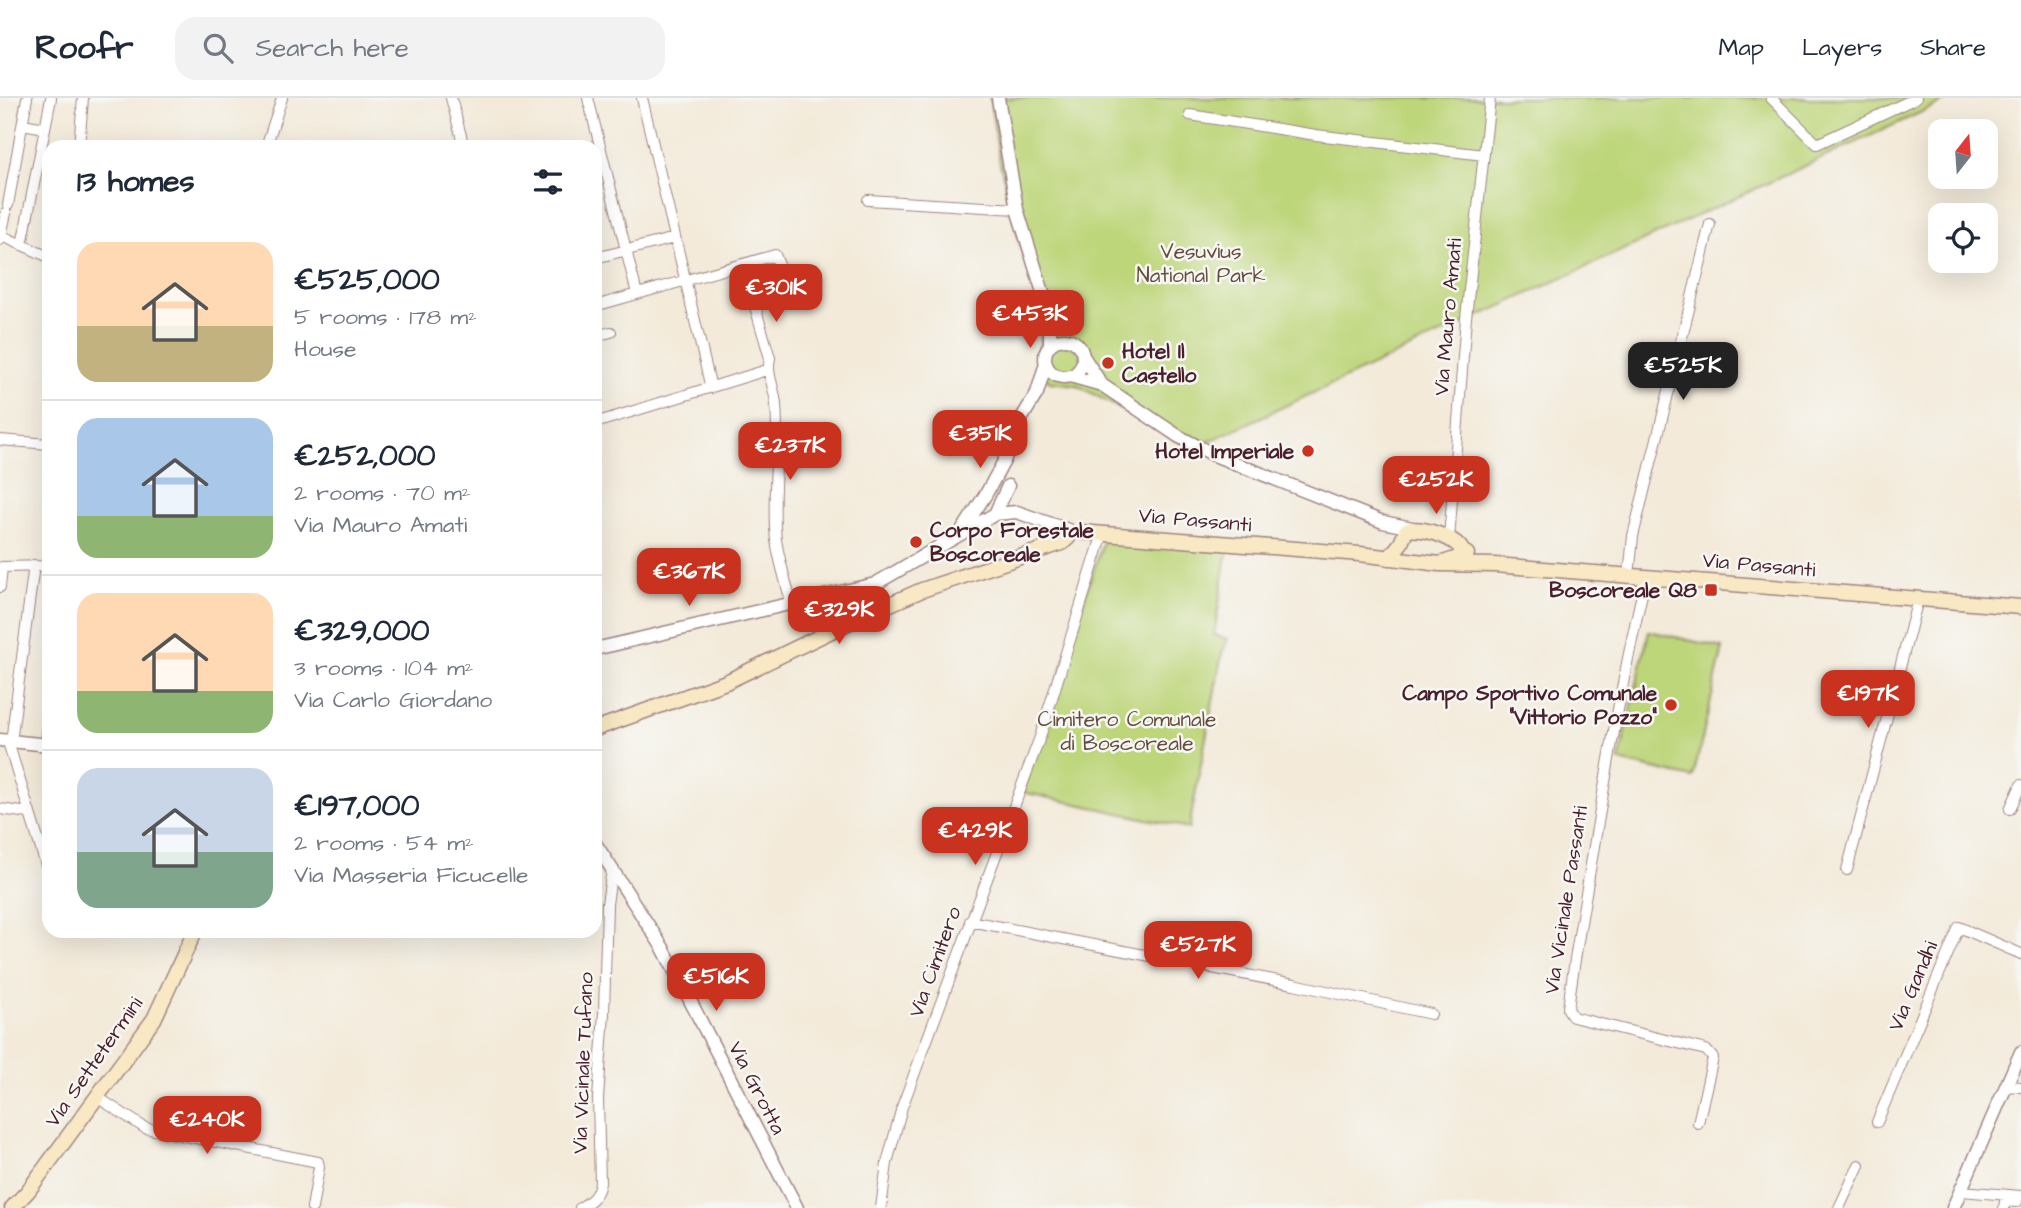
<!DOCTYPE html>
<html lang="en">
<head>
<meta charset="utf-8">
<style>
  body { margin:0; font-family:"Architects Daughter",sans-serif; background:#f2f2f3; color:#1f2937; height:100vh; display:flex; flex-direction:column; font-size:26px; white-space:nowrap }
  * { box-sizing:border-box; margin:0 }
  p { font-size:23px; color:#747a83 }
  .icon { flex:none; width:38px; height:38px; fill:none; stroke:currentColor; stroke-width:2; stroke-linecap:round; stroke-linejoin:round }
  .map { position:relative; flex:1; overflow:hidden }
  .panel { position:absolute; left:42px; top:42px; width:560px; height:798px; display:flex; flex-direction:column; background:#fff; border-radius:21px; box-shadow:0 7px 28px #0002 }
  .panel>* { flex:none }
  .needle { width:46px; rotate:17deg }
  .fabs { position:absolute; left:1928px; top:21px; display:grid; gap:14px }
  .fabs a { display:grid; place-items:center; width:70px; height:70px; border-radius:14px; background:#fff; box-shadow:0 7px 28px #0002; font-size:35px }
  .price { position:absolute; translate:-50% -60px; padding:0 16px; border-radius:14px; background:#c8321e; color:#fff; font-size:23px; line-height:46px; filter:drop-shadow(0 2px 4px #0008) }
  .price::after { content:''; position:absolute; left:50%; top:42px; width:21px; height:16px; margin-left:-10px; background:inherit; clip-path:polygon(0 0,100% 0,50% 100%) }
  .price.on { background:#222; color:#fff }
  ul { padding:0; list-style:none }
  li { display:flex; align-items:center; gap:21px; height:175px; padding:0 35px }
  li+li { border-top:2px solid #e0e1e3 }
  li span { display:grid; place-items:center; flex:none; width:196px; height:140px; border-radius:21px; color:#555 }
  li>.icon { margin-inline-start:auto }
  span .icon { width:84px; height:84px; fill:#fffc; stroke-width:1 }
  li b { font-size:30px }
  h2 { display:flex; justify-content:space-between; align-items:center; height:84px; padding:0 35px; font-size:30px }
  header { display:flex; align-items:center; gap:42px; box-sizing:border-box; height:98px; padding:0 35px; background:#fff; border-bottom:2px solid #e0e1e3 }
  header strong { font-size:33px }
  nav { display:flex; gap:38px; margin-inline-start:auto; font-size:24px }
  .search { width:490px; height:63px; background:#f2f2f3; display:flex; align-items:center; gap:18px; box-sizing:border-box; padding:0 24px; border-radius:21px; color:#747a83; font-size:26px }
  .map>svg:first-child { display:block }
  .green { fill:#bed67a; stroke:#847a52; stroke-width:2 }
  .lines { fill:none; stroke-linecap:round; stroke-linejoin:round }
  .minor-casing { stroke:#9e8482; stroke-width:12 }
  .tertiary-casing { stroke:#9e8482; stroke-width:15 }
  .secondary-casing { stroke:#9e8482; stroke-width:17 }
  .minor { stroke:#fff; stroke-width:10 }
  .tertiary { stroke:#fff; stroke-width:12 }
  .secondary { stroke:#f8e8c3; stroke-width:14 }
  .poi-dot { fill:#c8321e; stroke:#f6f6f2; stroke-width:2.5 }
  .labels { text-anchor:middle; dominant-baseline:central; stroke-width:5; stroke-linejoin:round; paint-order:stroke }
  .park-label { font-size:21px; fill:#674d3f; stroke:#f6f6f2 }
  .street-label { font-size:21px; fill:#4a1f2b; stroke:#f6f6f2 }
  .poi-label { font-size:21px; font-weight:bold; fill:#4a1f2b; stroke:#f6f6f2; text-anchor:end }
</style>
</head>
<body>
<header>
<strong>Roofr</strong>
<div class="search"><svg class="icon" aria-label="search" viewBox="0 0 24 24"><circle cx="10" cy="10" r="6"/><path d="M15 15l6 6"/></svg>Search here</div>
<nav><a>Map</a><a>Layers</a><a>Share</a></nav>
</header>
<div class="map">
<svg width="2021" height="1110" viewBox="0 0 2021 1110">
  <rect width="100%" height="100%" fill="#f6f6f2"/>
  <filter id="ink" filterUnits="userSpaceOnUse"><feTurbulence type="fractalNoise" baseFrequency=".0143" numOctaves="2"/><feDisplacementMap in="SourceGraphic" scale="14" xChannelSelector="R" yChannelSelector="G"/><feConvolveMatrix kernelMatrix="1 2 1 2 8 2 1 2 1" color-interpolation-filters="sRGB"/></filter>
  <filter id="wash" filterUnits="userSpaceOnUse"><feTurbulence type="fractalNoise" baseFrequency=".00686" numOctaves="4" result="noise"/><feDisplacementMap in="SourceGraphic" scale="28" xChannelSelector="R" yChannelSelector="G"/><feGaussianBlur stdDeviation="1.57" result="paint"/><feColorMatrix in="noise" values="0 0 0 0 0 0 0 0 0 0 0 0 0 0 0 0 0 1.4 0 .05"/><feComposite in="paint" operator="in"/></filter>
  <g filter="url(#wash)">
    <rect width="100%" height="100%" fill="#f3ead9"/>
    <path class="green" d="M 990,0 L 1952,0 L 1192,351 L 1077,287 L 1050,284 L 1042,276 L 1038,256 L 1041,229 L 1038,199 L 1022,154 L 1000,65 Z
      M 1104,440 L 1228,450 L 1214,537 L 1228,541 L 1222,555 L 1189,730 L 1022,694 Z
      M 1649,533 L 1723,550 L 1693,680 L 1619,663 Z"/>
  </g>
  <g filter="url(#ink)">
    <g class="lines">
      <defs>
        <path id="minor" d="M 451,0 L 464,49
          M 588,0 L 637,196
          M 642,0 L 711,290
          M 1771,0 L 1817,46 L 1916,0
          M 1190,17 L 1316,37 L 1484,57
          M 23,26 L 45,30
          M 79,49 L 83,0
          M 266,49 L 282,0
          M 868,102 L 1017,111
          M 8,107 L 27,0
          M 0,137 L 49,159
          M 0,142 L 6,115
          M 22,147 L 51,0
          M 595,160 L 675,140
          M 747,181 L 770,260 C 766,276 775,290 776,307 C 780,352 771,397 776,442 C 779,462 786,484 791,504
          M 595,208 L 775,157 L 781,172
          M 595,238 L 611,234
          M 595,325 L 767,272
          M 0,342 L 49,346
          M 1449,441 L 1466,220 L 1490,0
          M 1629,478 L 1633,438 L 1710,126
          M 1646,479 C 1625,566 1610,654 1595,742 C 1586,798 1575,854 1568,911 L 1573,919 L 1706,952 L 1713,960 L 1698,1025
          M 0,489 L 2,469 L 49,468
          M 8,644 L 49,777
          M 11,644 L 34,467
          M 46,647 L 49,608
          M 0,711 L 29,715
          M 2010,711 L 2021,687
          M 1847,772 L 1918,501
          M 970,823 L 1294,886 L 1431,916
          M 2006,988 L 2021,989
          M 97,999 L 145,1030 L 318,1064 L 319,1069 L 312,1110
          M 1877,1024 L 1959,829 L 2021,856
          M 1961,1093 L 2021,1098
          M 580,1110 C 591,1103 597,1099 600,1085 L 598,1001 L 604,915 L 607,806 L 612,771
          M 881,1110 L 887,1065 L 902,1009 L 1040,639 L 1103,435
          M 1839,1110 L 1859,1067
          M 2004,1110 L 2005,1103 L 2017,1104"/>
        <path id="tertiary" d="M 998,0 L 1017,111 L 1050,217 L 1050,247
          M1045 260a19 19 0 1 1 38 0a19 19 0 1 1-38 0Z
          M 1083,258 L 1102,287
          M 1070,278 L 1102,287 L 1178,338 L 1214,357 L 1383,424 L 1412,430
          M 995,416 L 1017,414 L 1068,432
          M 962,433 L 986,396 L 1004,363 L 1017,328 L 1037,295 L 1046,265
          M 595,551 L 875,486 L 995,416 L 1008,388
          M 0,642 L 49,647
          M 595,745 L 663,850 L 797,1110
          M 1953,1110 L 2021,954"/>
        <path id="secondary" d="M 1080,434 L 1360,456 L 1440,466 L 1458,460 L 1462,453
          M 1389,460 L 1401,445 L 1406,433 C 1419,427 1458,440 1462,453 L 1467,456
          M 1440,466 L 1495,467 L 2021,509
          M 595,631 L 726,584 L 858,520 L 922,492 L 1062,445 L 1068,440
          M 12,1110 L 28,1093 L 154,921 L 195,833"/>
      </defs>
      <use href="#minor" class="minor-casing"/>
      <use href="#tertiary" class="tertiary-casing"/>
      <use href="#secondary" class="secondary-casing"/>
      <use href="#minor" class="minor"/>
      <use href="#tertiary" class="tertiary"/>
      <use href="#secondary" class="secondary"/>
    </g>
  </g>
  <g class="poi-dot">
    <circle cx="1108" cy="265" r="7"/>
    <circle cx="1308" cy="353" r="7"/>
    <circle cx="916" cy="444" r="7"/>
    <rect x="1704" y="485" width="14" height="14" rx="3.5"/>
    <circle cx="1671" cy="607" r="7"/>
  </g>
  <g class="labels">
    <g class="park-label">
      <text x="1201" y="153">Vesuvius<tspan x="1201" dy="24">National Park</tspan></text>
      <text x="1127" y="621">Cimitero Comunale<tspan x="1127" dy="24">di Boscoreale</tspan></text>
    </g>
    <g class="street-label">
      <text transform="translate(1448 219) rotate(-85)">Via Mauro Amati</text>
      <text transform="translate(1195 422) rotate(5)">Via Passanti</text>
      <text transform="translate(1759 467) rotate(5)">Via Passanti</text>
      <text transform="translate(1566 802) rotate(-81)">Via Vicinale Passanti</text>
      <text transform="translate(935 864) rotate(-70)">Via Cimitero</text>
      <text transform="translate(1913 888) rotate(-67)">Via Gandhi</text>
      <text transform="translate(94 964) rotate(-55)">Via Settetermini</text>
      <text transform="translate(583 965) rotate(-88)">Via Vicinale Tufano</text>
      <text transform="translate(757 990) rotate(63)">Via Grotta</text>
    </g>
    <g class="poi-label">
      <text x="1122" y="253" text-anchor="start">Hotel Il<tspan x="1122" dy="24">Castello</tspan></text>
      <text x="1294" y="353">Hotel Imperiale</text>
      <text x="930" y="432" text-anchor="start">Corpo Forestale<tspan x="930" dy="24">Boscoreale</tspan></text>
      <text x="1697" y="492">Boscoreale Q8</text>
      <text x="1657" y="595">Campo Sportivo Comunale<tspan x="1657" dy="24">"Vittorio Pozzo"</tspan></text>
    </g>
  </g>
</svg>
<div class="fabs">
<a><svg class="needle" viewBox="-14 -14 28 28"><path d="M0-13l5 13h-10z" fill="#e53935"/><path d="M0 13l5-13h-10z" fill="#747a83"/></svg></a>
<a><svg class="icon" aria-label="locate" viewBox="0 0 24 24"><circle cx="12" cy="12" r="6"/><path d="M12 2v4M12 18v4M2 12h4M18 12h4"/></svg></a>
</div>
<b class="price" style="left:776px;top:226px">€301K</b>
<b class="price" style="left:1030px;top:252px">€453K</b>
<b class="price on" style="left:1683px;top:304px">€525K</b>
<b class="price" style="left:980px;top:372px">€351K</b>
<b class="price" style="left:790px;top:384px">€237K</b>
<b class="price" style="left:1436px;top:418px">€252K</b>
<b class="price" style="left:689px;top:510px">€367K</b>
<b class="price" style="left:839px;top:548px">€329K</b>
<b class="price" style="left:1868px;top:632px">€197K</b>
<b class="price" style="left:975px;top:769px">€429K</b>
<b class="price" style="left:1198px;top:883px">€527K</b>
<b class="price" style="left:716px;top:915px">€516K</b>
<b class="price" style="left:207px;top:1058px">€240K</b>
<section class="panel">
<h2>13 homes<svg class="icon" aria-label="filters" viewBox="0 0 24 24"><path d="M4 7h16M4 17h16"/><circle cx="9" cy="7" r="2"/><circle cx="15" cy="17" r="2"/></svg></h2>
<ul>
<li><span style="background:linear-gradient(#ffd9b3 60%,#c2b280 0)"><svg class="icon" aria-label="home" viewBox="0 0 24 24"><path d="M3 11l9-7 9 7M6 9v11h12V9"/></svg></span><div><b>€525,000</b><p>5 rooms · 178 m²</p><p>House</p></div></li>
<li><span style="background:linear-gradient(#a9c7e8 70%,#8fb573 0)"><svg class="icon" aria-label="home" viewBox="0 0 24 24"><path d="M3 11l9-7 9 7M6 9v11h12V9"/></svg></span><div><b>€252,000</b><p>2 rooms · 70 m²</p><p>Via Mauro Amati</p></div></li>
<li><span style="background:linear-gradient(#ffd9b3 70%,#8fb573 0)"><svg class="icon" aria-label="home" viewBox="0 0 24 24"><path d="M3 11l9-7 9 7M6 9v11h12V9"/></svg></span><div><b>€329,000</b><p>3 rooms · 104 m²</p><p>Via Carlo Giordano</p></div></li>
<li><span style="background:linear-gradient(#c9d6e8 60%,#7fa58c 0)"><svg class="icon" aria-label="home" viewBox="0 0 24 24"><path d="M3 11l9-7 9 7M6 9v11h12V9"/></svg></span><div><b>€197,000</b><p>2 rooms · 54 m²</p><p>Via Masseria Ficucelle</p></div></li>
</ul>
</section>
</div>
</body>
</html>
